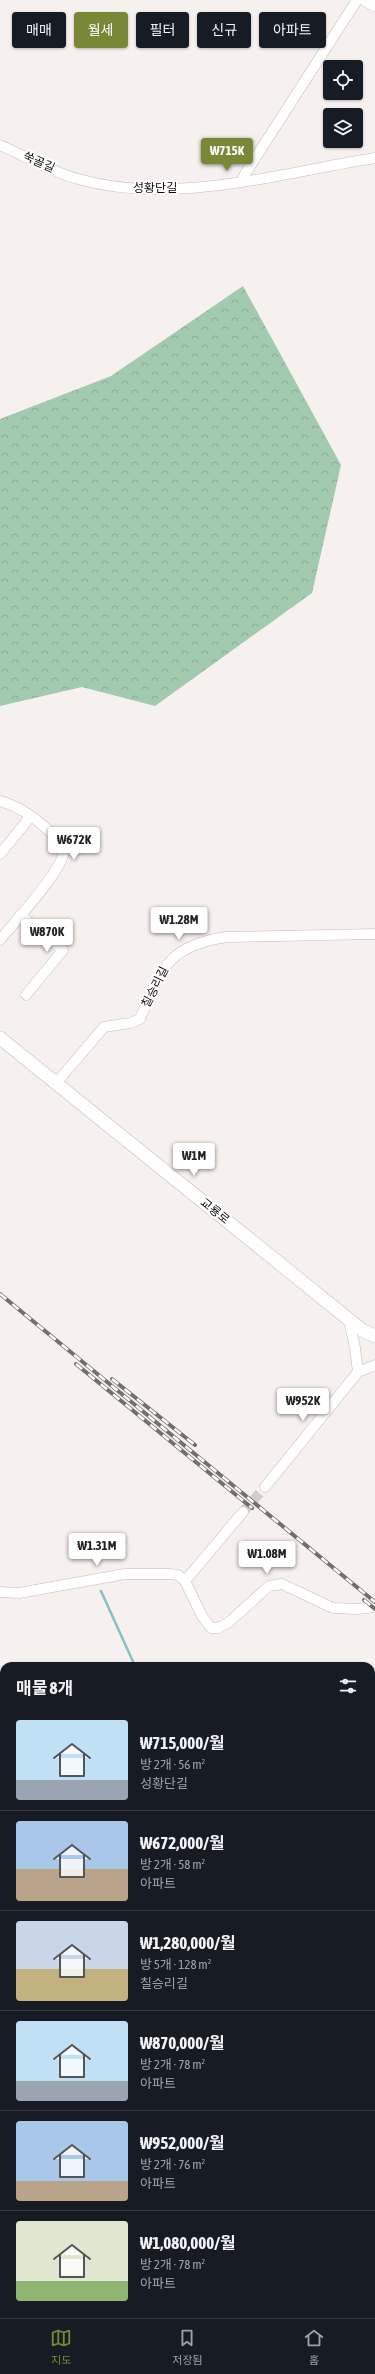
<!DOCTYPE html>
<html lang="ko">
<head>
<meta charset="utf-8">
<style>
  body { margin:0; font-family:"Asap Condensed","Noto Sans KR",sans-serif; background:#20242c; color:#f1f3f6; height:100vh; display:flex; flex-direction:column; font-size:15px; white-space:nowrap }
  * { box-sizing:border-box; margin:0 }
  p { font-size:13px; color:#9ea1a6 }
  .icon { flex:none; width:22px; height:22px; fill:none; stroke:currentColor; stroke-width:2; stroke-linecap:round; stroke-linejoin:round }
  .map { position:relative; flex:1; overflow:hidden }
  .details { position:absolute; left:0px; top:1662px; width:375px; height:656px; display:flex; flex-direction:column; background:#171b24; border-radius:12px 12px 0 0; box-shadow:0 1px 3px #0004 }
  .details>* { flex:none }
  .hud { position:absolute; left:12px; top:12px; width:351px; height:36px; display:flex; gap:8px }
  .controls { position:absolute; left:323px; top:60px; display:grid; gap:8px }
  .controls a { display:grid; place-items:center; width:40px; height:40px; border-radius:4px; background:#171b24; box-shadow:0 1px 3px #0004; font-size:20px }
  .price { position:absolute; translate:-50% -34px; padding:0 9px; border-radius:4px; background:#fff; color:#222; font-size:13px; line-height:26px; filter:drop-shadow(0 1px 2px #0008) }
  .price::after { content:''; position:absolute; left:50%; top:24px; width:12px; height:9px; margin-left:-6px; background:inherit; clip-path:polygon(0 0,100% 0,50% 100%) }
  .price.on { background:#798836; color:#fff }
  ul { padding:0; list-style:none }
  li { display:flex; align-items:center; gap:12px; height:100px; padding:0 16px }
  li+li { border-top:1px solid #363941 }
  li span { display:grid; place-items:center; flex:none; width:112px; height:80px; border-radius:4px; color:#555 }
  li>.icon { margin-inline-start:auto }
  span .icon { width:48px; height:48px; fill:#fffc; stroke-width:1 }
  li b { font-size:17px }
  h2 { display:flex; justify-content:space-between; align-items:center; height:48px; padding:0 16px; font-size:17px }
  .chip { padding:0 14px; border-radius:4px; background:#171b24; box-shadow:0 1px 3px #0004; font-size:14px; line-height:36px }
  .chip.on { background:#798836; color:#fff }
  .menu { display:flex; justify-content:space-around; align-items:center; height:56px; border-top:1px solid #363941; background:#171b24; font-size:11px; color:#9ea1a6 }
  .menu a { display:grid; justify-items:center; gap:2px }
  .menu .on { color:#798836 }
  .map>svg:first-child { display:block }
  .forest { fill:url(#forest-crowns) }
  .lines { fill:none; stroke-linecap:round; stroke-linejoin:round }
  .stream { stroke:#88c0c3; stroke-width:2.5 }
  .minor-tunnel { stroke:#d3cecc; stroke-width:10; stroke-dasharray:10 5; stroke-linecap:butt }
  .minor-casing { stroke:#c3bdbb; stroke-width:11 }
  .tertiary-casing { stroke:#c3bdbb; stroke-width:14 }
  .primary-casing { stroke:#c3bdbb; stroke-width:17 }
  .trunk-casing { stroke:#c3bdbb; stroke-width:18 }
  .minor { stroke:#fff; stroke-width:10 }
  .tertiary { stroke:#fff; stroke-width:13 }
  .primary { stroke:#fff; stroke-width:16 }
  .trunk { stroke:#fff; stroke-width:17 }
  .rail-casing { stroke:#736f6d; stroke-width:4 }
  .rail { stroke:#fff; stroke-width:2.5; stroke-dasharray:8; stroke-linecap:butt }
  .labels { text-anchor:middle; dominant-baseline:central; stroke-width:4; stroke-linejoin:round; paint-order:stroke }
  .street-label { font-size:12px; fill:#0e0c0b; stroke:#fff }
</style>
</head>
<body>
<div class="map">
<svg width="375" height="2318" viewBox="0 0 375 2318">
  <defs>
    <pattern id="forest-crowns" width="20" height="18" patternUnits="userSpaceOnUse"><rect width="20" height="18" fill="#a2caae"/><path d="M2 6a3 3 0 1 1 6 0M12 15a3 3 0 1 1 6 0" fill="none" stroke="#8aac94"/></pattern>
  </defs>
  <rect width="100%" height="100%" fill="#f6f0ee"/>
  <path class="forest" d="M 243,286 L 341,465 L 312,593 L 155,706 L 82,687 L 0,706 L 0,419 L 111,376 Z"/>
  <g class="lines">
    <path class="stream" d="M 101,1591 L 135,1666
      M 371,2209 L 375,2212"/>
    <path class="minor-tunnel" d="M 243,1512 L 265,1487"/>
    <defs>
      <path id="minor" d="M 0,145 C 25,156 52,172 78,179 C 173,206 280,173 375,158
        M 242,181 L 245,174 L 357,0
        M 0,801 C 18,806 33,816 47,829 C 53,835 63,841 64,850 C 65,868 13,924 0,940
        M 0,854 L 31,816
        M 20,915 L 63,950 L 26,995
        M 57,1082 L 104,1027 L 130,1023 L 140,1019 C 161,969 168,945 227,937 L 375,934
        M 349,1319 L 355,1348 L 358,1372 L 375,1365
        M 265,1487 L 358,1372
        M 185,1581 L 243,1512
        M 0,1592 L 19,1593 L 125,1574 L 169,1574 L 178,1575 L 185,1581 L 202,1616 L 211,1628 L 218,1628 L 229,1622 L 269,1586 L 282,1584 L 333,1608 L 358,1609 L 375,1607"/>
      <path id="tertiary" d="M 366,0 L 375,5
        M 0,1038 L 362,1330 L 375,1336"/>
      <path id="primary" d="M 371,2127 L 375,2112
        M 324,2318 L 325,2314"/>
      <path id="trunk" d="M 0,1809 L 4,1810
        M 0,1822 L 4,1823
        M 371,1866 L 375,1866
        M 371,1904 L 375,1905
        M 371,1919 L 375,1920
        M 371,1959 L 375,1960"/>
    </defs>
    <use href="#minor" class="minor-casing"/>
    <use href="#tertiary" class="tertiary-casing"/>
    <use href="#primary" class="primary-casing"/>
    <use href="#trunk" class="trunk-casing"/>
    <use href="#minor" class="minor"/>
    <use href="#tertiary" class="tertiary"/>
    <use href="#primary" class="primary"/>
    <use href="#trunk" class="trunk"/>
    <defs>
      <path id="rail" d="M 0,1294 L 375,1602
        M 76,1364 L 252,1508
        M 112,1379 L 195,1445
        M 364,1600 L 375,1609"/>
    </defs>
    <use href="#rail" class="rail-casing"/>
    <use href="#rail" class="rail"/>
  </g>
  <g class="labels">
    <g class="street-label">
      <text transform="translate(39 162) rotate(24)">쑥골길</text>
      <text x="155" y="188">성황단길</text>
      <text transform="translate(155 987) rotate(-63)">칠승리길</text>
      <text transform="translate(215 1211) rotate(39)">교룡로</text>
    </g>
  </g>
</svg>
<div class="controls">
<a><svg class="icon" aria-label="locate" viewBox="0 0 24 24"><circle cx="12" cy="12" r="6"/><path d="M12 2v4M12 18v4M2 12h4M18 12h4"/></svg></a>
<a><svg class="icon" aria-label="layers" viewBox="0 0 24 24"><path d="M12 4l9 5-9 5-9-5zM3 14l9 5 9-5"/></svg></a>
</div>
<b class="price on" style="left:227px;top:172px">₩715K</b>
<b class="price" style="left:74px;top:861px">₩672K</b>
<b class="price" style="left:179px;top:941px">₩1.28M</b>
<b class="price" style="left:47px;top:953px">₩870K</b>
<b class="price" style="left:194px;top:1177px">₩1M</b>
<b class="price" style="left:303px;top:1422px">₩952K</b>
<b class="price" style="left:97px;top:1567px">₩1.31M</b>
<b class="price" style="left:267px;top:1575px">₩1.08M</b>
<div class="hud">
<a class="chip">매매</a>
<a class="chip on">월세</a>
<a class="chip">필터</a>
<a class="chip">신규</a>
<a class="chip">아파트</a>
</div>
<section class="details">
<h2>매물 8개<svg class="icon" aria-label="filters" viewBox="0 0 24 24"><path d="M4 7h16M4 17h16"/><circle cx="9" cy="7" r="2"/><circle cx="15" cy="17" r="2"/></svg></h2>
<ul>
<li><span style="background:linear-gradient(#bfe0f5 75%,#9aa5b1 0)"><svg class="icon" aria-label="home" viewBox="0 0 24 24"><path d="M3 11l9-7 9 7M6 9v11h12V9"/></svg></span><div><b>₩715,000/월</b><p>방 2개 · 56 m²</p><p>성황단길</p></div></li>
<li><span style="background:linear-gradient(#a9c7e8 60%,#b9a48a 0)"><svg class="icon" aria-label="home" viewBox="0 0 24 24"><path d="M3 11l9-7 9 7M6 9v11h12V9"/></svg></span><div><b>₩672,000/월</b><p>방 2개 · 58 m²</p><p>아파트</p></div></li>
<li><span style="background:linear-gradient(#c9d6e8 60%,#c2b280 0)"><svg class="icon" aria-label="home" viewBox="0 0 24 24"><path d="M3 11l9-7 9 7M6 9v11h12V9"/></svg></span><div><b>₩1,280,000/월</b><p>방 5개 · 128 m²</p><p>칠승리길</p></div></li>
<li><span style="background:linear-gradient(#bfe0f5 75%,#9aa5b1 0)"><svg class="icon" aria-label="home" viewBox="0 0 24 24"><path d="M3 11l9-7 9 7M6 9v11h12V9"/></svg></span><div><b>₩870,000/월</b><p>방 2개 · 78 m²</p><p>아파트</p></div></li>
<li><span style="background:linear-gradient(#a9c7e8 75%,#b9a48a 0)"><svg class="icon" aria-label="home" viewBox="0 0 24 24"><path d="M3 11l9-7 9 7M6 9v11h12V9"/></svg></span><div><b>₩952,000/월</b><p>방 2개 · 76 m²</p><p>아파트</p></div></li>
<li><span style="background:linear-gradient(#dfe7d0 75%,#8fb573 0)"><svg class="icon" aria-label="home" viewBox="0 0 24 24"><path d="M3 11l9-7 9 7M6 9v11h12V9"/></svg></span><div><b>₩1,080,000/월</b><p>방 2개 · 78 m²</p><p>아파트</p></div></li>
</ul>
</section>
</div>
<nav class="menu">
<a class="on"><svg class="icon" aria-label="map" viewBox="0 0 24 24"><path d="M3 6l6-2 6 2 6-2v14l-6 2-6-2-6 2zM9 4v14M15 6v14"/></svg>지도</a>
<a><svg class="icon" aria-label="saved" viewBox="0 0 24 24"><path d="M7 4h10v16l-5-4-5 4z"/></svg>저장됨</a>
<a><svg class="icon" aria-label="home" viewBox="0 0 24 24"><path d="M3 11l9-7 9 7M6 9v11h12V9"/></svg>홈</a>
</nav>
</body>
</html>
